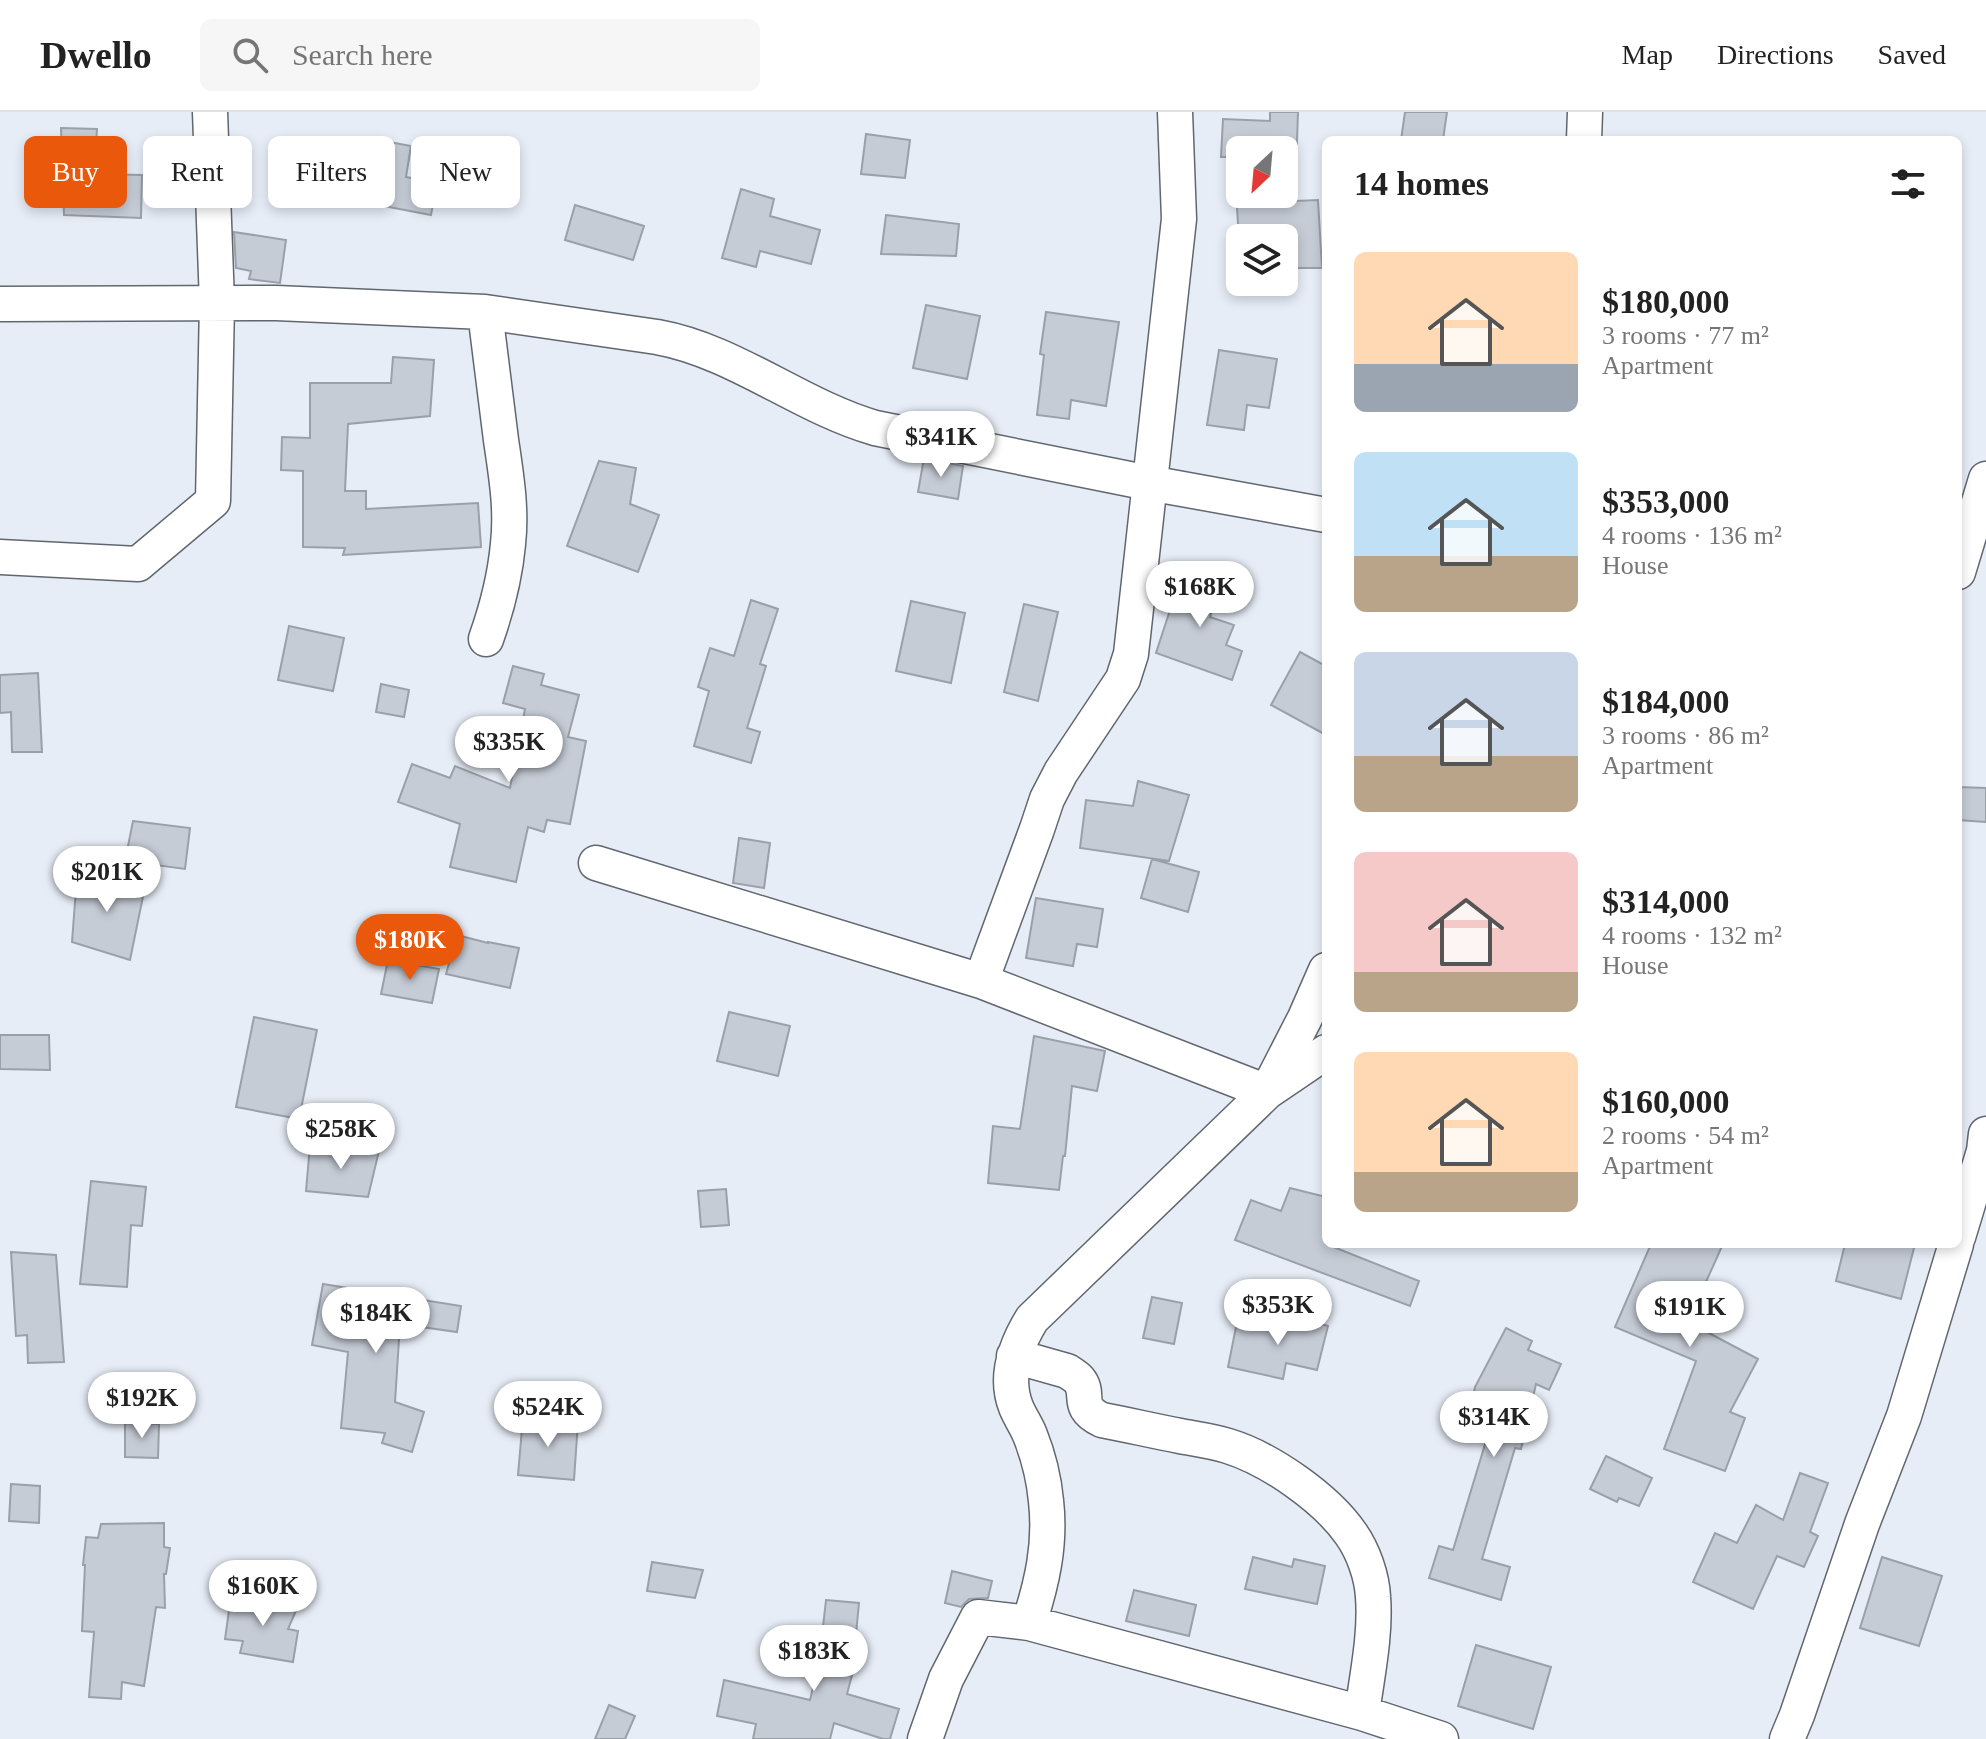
<!DOCTYPE html>
<html lang="en">
<head>
<meta charset="utf-8">
<style>
  body { margin:0; font-family:Georgia,serif; background:#f6f6f6; color:#222; height:100vh; display:flex; flex-direction:column; font-size:30px; white-space:nowrap }
  * { box-sizing:border-box; margin:0 }
  p { font-size:26px; color:#767676 }
  .icon { flex:none; width:44px; height:44px; fill:none; stroke:currentColor; stroke-width:2; stroke-linecap:round; stroke-linejoin:round }
  .map { position:relative; flex:1; overflow:hidden }
  .panel { position:absolute; left:1322px; top:24px; width:640px; height:1112px; display:flex; flex-direction:column; background:#fff; border-radius:12px; box-shadow:0 4px 12px #0003 }
  .panel>* { flex:none }
  .banner { position:absolute; left:24px; top:24px; width:760px; height:72px; display:flex; gap:16px }
  .needle { width:52px; rotate:206deg }
  .controls { position:absolute; left:1226px; top:24px; display:grid; gap:16px }
  .controls a { display:grid; place-items:center; width:72px; height:72px; border-radius:12px; background:#fff; box-shadow:0 4px 12px #0003; font-size:40px }
  .price { position:absolute; translate:-50% -68px; padding:0 18px; border-radius:28px; background:#fff; color:#222; font-size:26px; line-height:52px; filter:drop-shadow(0 2px 4px #0008) }
  .price::after { content:''; position:absolute; left:50%; top:48px; width:24px; height:18px; margin-left:-12px; background:inherit; clip-path:polygon(0 0,100% 0,50% 100%) }
  .price.active { background:#ea580c; color:#fff }
  ul { padding:0; list-style:none }
  li { display:flex; align-items:center; gap:24px; height:200px; padding:0 32px }
  li span { display:grid; place-items:center; flex:none; width:224px; height:160px; border-radius:12px; color:#555 }
  li>.icon { margin-inline-start:auto }
  span .icon { width:96px; height:96px; fill:#fffc; stroke-width:1 }
  li b { font-size:34px }
  h2 { display:flex; justify-content:space-between; align-items:center; height:96px; padding:0 32px; font-size:34px }
  .tag { padding:0 28px; border-radius:12px; background:#fff; box-shadow:0 4px 12px #0003; font-size:28px; line-height:72px }
  .tag.active { background:#ea580c; color:#fff }
  header { display:flex; align-items:center; gap:48px; box-sizing:border-box; height:112px; padding:0 40px; background:#fff; border-bottom:2px solid #e0e0e0 }
  header strong { font-size:38px }
  nav { display:flex; gap:44px; margin-inline-start:auto; font-size:28px }
  .search { width:560px; height:72px; background:#f6f6f6; display:flex; align-items:center; gap:20px; box-sizing:border-box; padding:0 28px; border-radius:12px; color:#767676; font-size:30px }
  .map>svg:first-child { display:block }
  .building { fill:#c6ccd6; stroke:#9aa0a8; stroke-width:2; fill-rule:evenodd }
  .lines { fill:none; stroke-linecap:round; stroke-linejoin:round }
  .minor-casing { stroke:#61676f; stroke-width:37 }
  .minor { stroke:#fff; stroke-width:34 }
</style>
</head>
<body>
<header>
<strong>Dwello</strong>
<div class="search"><svg class="icon" aria-label="search" viewBox="0 0 24 24"><circle cx="10" cy="10" r="6"/><path d="M15 15l6 6"/></svg>Search here</div>
<nav><a>Map</a><a>Directions</a><a>Saved</a></nav>
</header>
<div class="map">
<svg width="1986" height="1627" viewBox="0 0 1986 1627">
  <rect width="100%" height="100%" fill="#e7edf7"/>
  <path class="building" d="M 1270,0 L 1298,0 L 1295,89 L 1318,88 L 1322,156 L 1284,156 L 1284,126 L 1240,126 L 1239,128 L 1234,45 L 1221,45 L 1223,7 L 1270,9 ZM 1240,38 L 1284,38 L 1284,82 L 1240,82 Z
    M 1405,0 L 1447,0 L 1443,28 L 1401,28 Z
    M 61,16 L 97,17 L 94,62 L 142,63 L 141,106 L 64,103 Z
    M 866,22 L 910,28 L 905,66 L 861,62 Z
    M 379,28 L 411,34 L 406,65 L 437,71 L 431,103 L 352,88 L 358,55 L 373,58 Z
    M 741,77 L 774,87 L 770,104 L 820,118 L 811,152 L 760,139 L 756,155 L 722,146 Z
    M 575,93 L 644,114 L 633,148 L 565,128 Z
    M 886,103 L 959,112 L 956,144 L 881,142 Z
    M 234,120 L 286,128 L 280,171 L 249,167 L 251,159 L 236,156 Z
    M 926,193 L 980,204 L 967,267 L 913,256 Z
    M 1046,200 L 1119,210 L 1106,294 L 1071,288 L 1069,307 L 1037,303 L 1044,243 L 1040,242 Z
    M 1219,238 L 1277,247 L 1269,296 L 1247,293 L 1244,318 L 1207,313 Z
    M 393,245 L 434,248 L 430,304 L 348,312 L 345,379 L 366,379 L 366,397 L 478,391 L 481,435 L 343,443 L 345,436 L 303,435 L 303,359 L 281,358 L 282,325 L 310,326 L 310,271 L 391,271 Z
    M 924,346 L 963,354 L 958,387 L 918,380 Z
    M 599,349 L 636,356 L 630,392 L 659,403 L 638,460 L 567,434 Z
    M 1195,453 L 1223,461 L 1210,505 L 1234,513 L 1226,533 L 1242,539 L 1232,568 L 1156,541 L 1172,492 L 1182,496 Z
    M 751,488 L 778,497 L 760,552 L 766,554 L 747,616 L 760,620 L 751,651 L 694,634 L 709,579 L 698,575 L 710,536 L 734,544 Z
    M 911,489 L 965,501 L 951,571 L 896,559 Z
    M 1024,492 L 1058,500 L 1038,589 L 1004,580 Z
    M 289,514 L 344,526 L 333,579 L 278,568 Z
    M 1300,540 L 1326,554 L 1326,623 L 1271,593 Z
    M 513,554 L 544,562 L 541,573 L 579,583 L 568,625 L 586,629 L 570,712 L 547,708 L 544,720 L 528,715 L 516,770 L 450,755 L 460,712 L 398,690 L 412,652 L 450,666 L 455,654 L 510,676 L 525,597 L 503,591 Z
    M 38,561 L 42,640 L 12,640 L 11,600 L 0,601 L 0,563 Z
    M 381,572 L 409,578 L 404,605 L 376,600 Z
    M 1138,669 L 1189,683 L 1169,749 L 1080,736 L 1086,688 L 1133,694 Z
    M 1958,675 L 1986,676 L 1986,710 L 1958,708 Z
    M 133,709 L 190,716 L 185,757 L 125,749 Z
    M 739,726 L 770,731 L 764,776 L 733,771 Z
    M 1152,747 L 1199,760 L 1188,800 L 1141,786 Z
    M 77,763 L 146,770 L 130,848 L 72,830 Z
    M 1036,786 L 1103,797 L 1097,835 L 1077,832 L 1073,854 L 1026,846 Z
    M 457,823 L 488,831 L 488,830 L 519,836 L 510,876 L 446,862 Z
    M 388,848 L 439,857 L 432,891 L 381,882 Z
    M 729,900 L 790,914 L 778,964 L 717,949 Z
    M 254,905 L 317,918 L 299,1007 L 236,995 Z
    M 0,923 L 49,923 L 50,958 L 0,957 Z
    M 1034,924 L 1105,939 L 1097,979 L 1072,974 L 1065,1044 L 1063,1044 L 1059,1078 L 988,1071 L 993,1014 L 1020,1017 Z
    M 310,1033 L 379,1039 L 368,1085 L 306,1079 Z
    M 91,1069 L 146,1075 L 142,1114 L 131,1113 L 127,1175 L 80,1172 Z
    M 1290,1076 L 1326,1085 L 1326,1132 L 1419,1169 L 1410,1194 L 1235,1128 L 1251,1088 L 1281,1099 Z
    M 726,1077 L 729,1113 L 701,1115 L 698,1079 Z
    M 1651,1132 L 1723,1132 L 1688,1210 L 1758,1247 L 1730,1300 L 1745,1306 L 1725,1359 L 1664,1337 L 1696,1249 L 1615,1215 Z
    M 1845,1132 L 1915,1132 L 1901,1187 L 1836,1169 Z
    M 11,1140 L 56,1143 L 64,1250 L 28,1251 L 27,1223 L 16,1224 Z
    M 323,1172 L 461,1194 L 457,1220 L 400,1212 L 395,1290 L 424,1300 L 412,1340 L 382,1331 L 385,1321 L 341,1316 L 348,1240 L 312,1233 Z
    M 1152,1185 L 1182,1191 L 1174,1232 L 1143,1226 Z
    M 1288,1202 L 1328,1214 L 1317,1258 L 1286,1251 L 1283,1267 L 1228,1255 L 1237,1210 L 1280,1219 Z
    M 1506,1216 L 1532,1229 L 1528,1238 L 1561,1252 L 1549,1278 L 1536,1272 L 1521,1337 L 1515,1336 L 1482,1447 L 1510,1455 L 1501,1488 L 1429,1466 L 1439,1434 L 1453,1438 L 1486,1329 L 1464,1324 L 1475,1275 Z
    M 523,1305 L 578,1310 L 574,1368 L 518,1363 Z
    M 125,1311 L 159,1312 L 158,1346 L 125,1345 Z
    M 1606,1344 L 1652,1366 L 1639,1394 L 1619,1386 L 1617,1390 L 1590,1377 Z
    M 1800,1361 L 1828,1371 L 1810,1420 L 1818,1424 L 1804,1455 L 1777,1444 L 1753,1497 L 1693,1470 L 1715,1421 L 1737,1431 L 1756,1393 L 1783,1408 Z
    M 11,1372 L 40,1374 L 39,1411 L 9,1409 Z
    M 164,1411 L 164,1435 L 170,1436 L 166,1462 L 164,1462 L 165,1496 L 156,1495 L 144,1574 L 122,1570 L 121,1587 L 89,1585 L 94,1520 L 82,1519 L 85,1453 L 83,1453 L 86,1425 L 98,1426 L 101,1412 Z
    M 1253,1445 L 1292,1455 L 1294,1447 L 1325,1454 L 1317,1492 L 1245,1477 Z
    M 1882,1445 L 1942,1464 L 1919,1534 L 1860,1516 Z
    M 652,1450 L 703,1458 L 695,1486 L 647,1479 Z
    M 952,1459 L 992,1469 L 988,1486 L 969,1487 L 961,1495 L 945,1491 Z
    M 1134,1478 L 1196,1493 L 1189,1524 L 1126,1509 Z
    M 231,1484 L 298,1494 L 288,1517 L 298,1519 L 293,1550 L 240,1541 L 243,1529 L 225,1527 Z
    M 826,1488 L 859,1491 L 852,1563 L 847,1582 L 899,1597 L 890,1627 L 883,1627 L 834,1611 L 830,1627 L 753,1627 L 756,1612 L 717,1604 L 724,1568 L 810,1588 L 819,1550 Z
    M 1476,1533 L 1551,1555 L 1533,1617 L 1458,1594 Z
    M 609,1593 L 635,1604 L 625,1627 L 595,1627 Z"/>
  <g class="lines">
    <defs>
      <path id="minor" d="M 1584,28 L 1585,0
        M 0,192 L 276,191 L 485,200 L 657,225 C 735,239 799,294 875,316 L 1149,371 L 1326,403
        M 485,200 C 490,243 496,285 501,328 C 506,362 512,397 508,432 C 505,465 497,496 486,527
        M 0,445 L 138,452 L 213,389 L 217,191 L 210,0
        M 1958,460 L 1986,367
        M 596,751 L 981,869 L 1267,980
        M 981,869 L 1037,717 L 1047,687 L 1061,660 L 1123,567 L 1131,542 L 1179,107 L 1175,0
        M 1269,976 L 1305,906 L 1326,858
        M 1958,1125 L 1984,1039 L 1986,1022
        M 1014,1244 L 1067,1259 C 1070,1261 1077,1265 1079,1268 C 1091,1282 1074,1295 1102,1308 C 1128,1313 1154,1319 1180,1324 C 1196,1327 1213,1329 1228,1334 C 1270,1347 1326,1386 1351,1422 C 1363,1439 1372,1464 1373,1485 C 1376,1522 1367,1564 1362,1601
        M 1029,1511 C 1042,1471 1051,1432 1046,1389 C 1044,1367 1038,1343 1030,1323 C 1026,1313 1020,1305 1016,1295 C 1004,1265 1016,1233 1032,1207 L 1267,980 L 1326,940
        M 925,1627 L 946,1567 L 978,1505 L 1029,1511 L 1362,1601 L 1441,1627
        M 1787,1627 L 1797,1603 L 1862,1412 L 1904,1304 L 1956,1132"/>
    </defs>
    <use href="#minor" class="minor-casing"/>
    <use href="#minor" class="minor"/>
  </g>
</svg>
<div class="controls">
<a><svg class="needle" viewBox="-14 -14 28 28"><path d="M0-13l5 13h-10z" fill="#e53935"/><path d="M0 13l5-13h-10z" fill="#767676"/></svg></a>
<a><svg class="icon" aria-label="layers" viewBox="0 0 24 24"><path d="M12 4l9 5-9 5-9-5zM3 14l9 5 9-5"/></svg></a>
</div>
<b class="price" style="left:941px;top:367px">$341K</b>
<b class="price" style="left:1200px;top:517px">$168K</b>
<b class="price" style="left:509px;top:672px">$335K</b>
<b class="price" style="left:107px;top:802px">$201K</b>
<b class="price active" style="left:410px;top:870px">$180K</b>
<b class="price" style="left:341px;top:1059px">$258K</b>
<b class="price" style="left:1278px;top:1235px">$353K</b>
<b class="price" style="left:1690px;top:1237px">$191K</b>
<b class="price" style="left:376px;top:1243px">$184K</b>
<b class="price" style="left:142px;top:1328px">$192K</b>
<b class="price" style="left:548px;top:1337px">$524K</b>
<b class="price" style="left:1494px;top:1347px">$314K</b>
<b class="price" style="left:263px;top:1516px">$160K</b>
<b class="price" style="left:814px;top:1581px">$183K</b>
<div class="banner">
<a class="tag active">Buy</a>
<a class="tag">Rent</a>
<a class="tag">Filters</a>
<a class="tag">New</a>
</div>
<section class="panel">
<h2>14 homes<svg class="icon" aria-label="filters" viewBox="0 0 24 24"><path d="M4 7h16M4 17h16"/><circle cx="9" cy="7" r="2"/><circle cx="15" cy="17" r="2"/></svg></h2>
<ul>
<li><span style="background:linear-gradient(#ffd9b3 70%,#9aa5b1 0)"><svg class="icon" aria-label="home" viewBox="0 0 24 24"><path d="M3 11l9-7 9 7M6 9v11h12V9"/></svg></span><div><b>$180,000</b><p>3 rooms · 77 m²</p><p>Apartment</p></div></li>
<li><span style="background:linear-gradient(#bfe0f5 65%,#b9a48a 0)"><svg class="icon" aria-label="home" viewBox="0 0 24 24"><path d="M3 11l9-7 9 7M6 9v11h12V9"/></svg></span><div><b>$353,000</b><p>4 rooms · 136 m²</p><p>House</p></div></li>
<li><span style="background:linear-gradient(#c9d6e8 65%,#b9a48a 0)"><svg class="icon" aria-label="home" viewBox="0 0 24 24"><path d="M3 11l9-7 9 7M6 9v11h12V9"/></svg></span><div><b>$184,000</b><p>3 rooms · 86 m²</p><p>Apartment</p></div></li>
<li><span style="background:linear-gradient(#f6c9c9 75%,#b9a48a 0)"><svg class="icon" aria-label="home" viewBox="0 0 24 24"><path d="M3 11l9-7 9 7M6 9v11h12V9"/></svg></span><div><b>$314,000</b><p>4 rooms · 132 m²</p><p>House</p></div></li>
<li><span style="background:linear-gradient(#ffd9b3 75%,#b9a48a 0)"><svg class="icon" aria-label="home" viewBox="0 0 24 24"><path d="M3 11l9-7 9 7M6 9v11h12V9"/></svg></span><div><b>$160,000</b><p>2 rooms · 54 m²</p><p>Apartment</p></div></li>
</ul>
</section>
</div>
</body>
</html>
